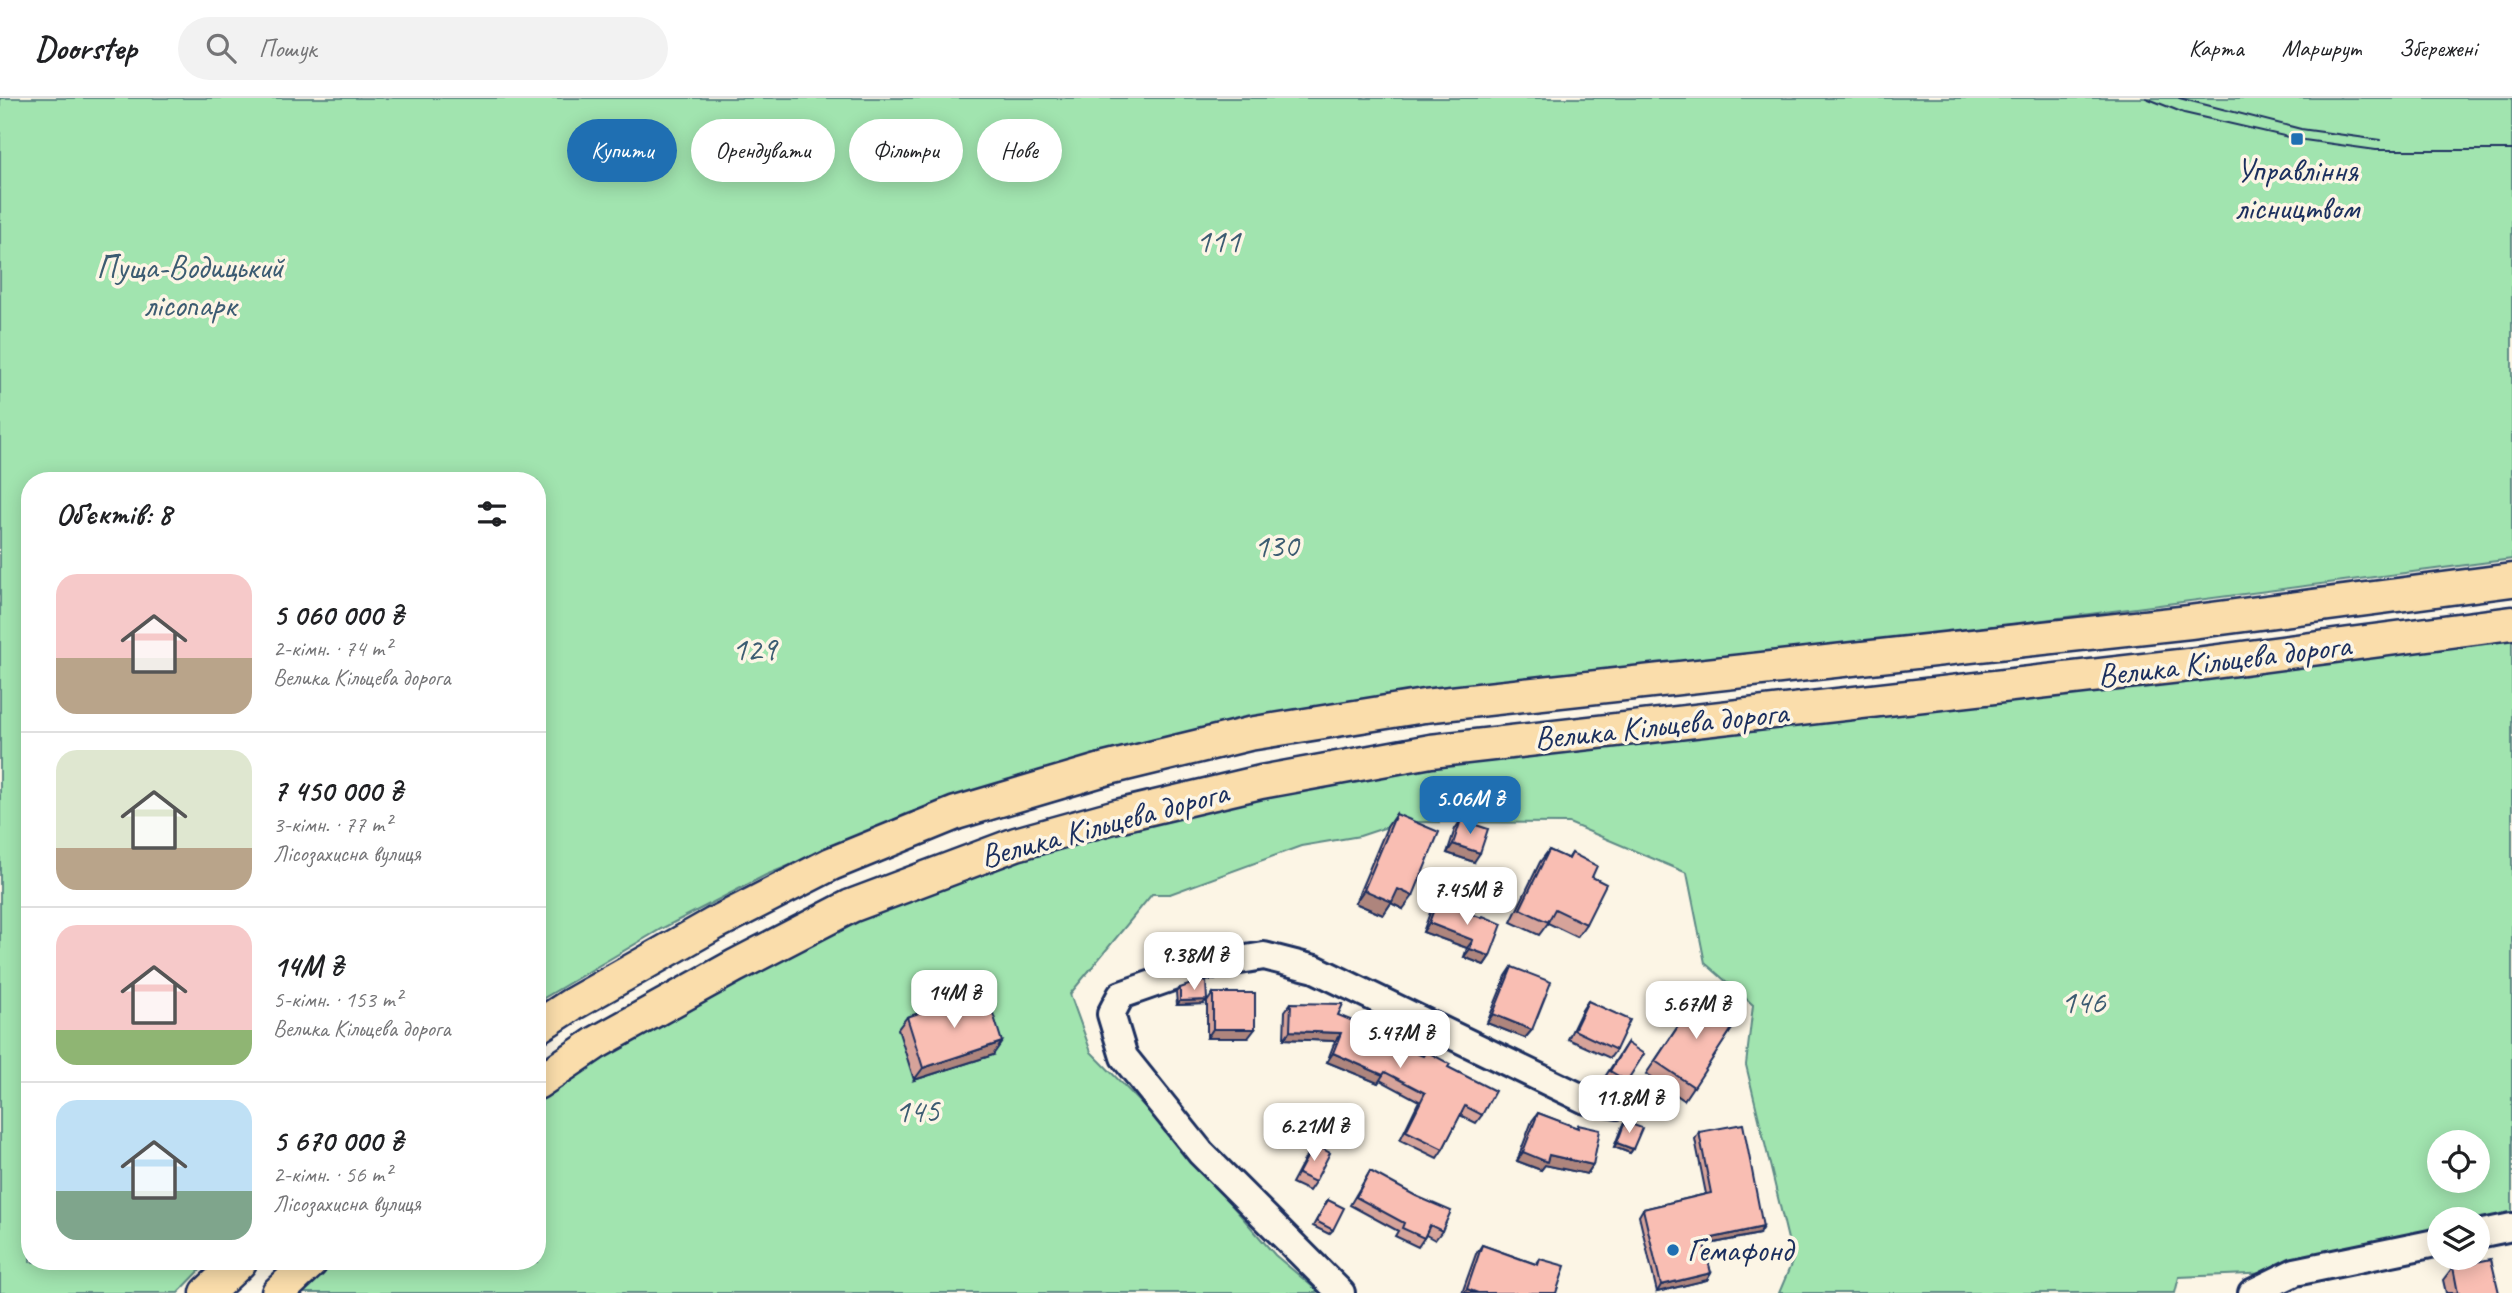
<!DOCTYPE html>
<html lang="uk">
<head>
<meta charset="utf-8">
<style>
  body { margin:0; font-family:Caveat,sans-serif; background:#f2f2f2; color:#202124; height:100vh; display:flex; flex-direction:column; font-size:26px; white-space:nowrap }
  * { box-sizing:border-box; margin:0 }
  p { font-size:23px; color:#757577 }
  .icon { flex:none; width:38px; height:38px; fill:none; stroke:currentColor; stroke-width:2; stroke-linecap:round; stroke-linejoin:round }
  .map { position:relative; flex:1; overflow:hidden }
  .drawer { position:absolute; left:21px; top:374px; width:525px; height:798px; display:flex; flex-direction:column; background:#fff; border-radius:28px; box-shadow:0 4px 18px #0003 }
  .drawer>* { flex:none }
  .banner { position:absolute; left:567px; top:21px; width:665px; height:63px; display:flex; gap:14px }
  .controls { position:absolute; left:2427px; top:1032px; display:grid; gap:14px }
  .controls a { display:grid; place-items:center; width:63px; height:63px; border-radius:50%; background:#fff; box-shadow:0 4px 18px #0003; font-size:35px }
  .price { position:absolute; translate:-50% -60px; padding:0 16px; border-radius:14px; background:#fff; color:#222; font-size:23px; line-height:46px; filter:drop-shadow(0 2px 4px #0008) }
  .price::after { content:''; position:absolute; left:50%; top:42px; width:21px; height:16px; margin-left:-10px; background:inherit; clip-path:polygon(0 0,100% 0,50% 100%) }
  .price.current { background:#1f6fb2; color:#fff }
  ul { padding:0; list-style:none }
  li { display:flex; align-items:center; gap:21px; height:175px; padding:0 35px }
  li+li { border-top:2px solid #e0e0e0 }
  li span { display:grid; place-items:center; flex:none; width:196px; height:140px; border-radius:21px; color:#555 }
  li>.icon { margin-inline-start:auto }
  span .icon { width:84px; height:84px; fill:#fffc; stroke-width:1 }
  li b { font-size:30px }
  h2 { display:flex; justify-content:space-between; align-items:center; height:84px; padding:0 35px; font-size:30px }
  .tag { padding:0 24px; border-radius:32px; background:#fff; box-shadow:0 4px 18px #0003; font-size:24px; line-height:63px }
  .tag.current { background:#1f6fb2; color:#fff }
  header { display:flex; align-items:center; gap:42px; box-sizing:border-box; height:98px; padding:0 35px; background:#fff; border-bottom:2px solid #e0e0e0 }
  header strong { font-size:33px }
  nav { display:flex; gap:38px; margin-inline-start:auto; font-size:24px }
  .search { width:490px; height:63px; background:#f2f2f2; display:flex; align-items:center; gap:18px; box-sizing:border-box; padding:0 24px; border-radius:38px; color:#757577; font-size:26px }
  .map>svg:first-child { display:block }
  .green { fill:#a1e4af; stroke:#5e8a86; stroke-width:2; fill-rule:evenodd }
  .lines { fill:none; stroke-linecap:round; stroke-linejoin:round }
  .minor-casing { stroke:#1b2f5e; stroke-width:32 }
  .major-casing { stroke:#1b2f5e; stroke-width:37 }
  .minor { stroke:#fcf5e5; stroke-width:26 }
  .major { stroke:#faddab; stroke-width:32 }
  .tram { stroke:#1b2f5e; stroke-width:2 }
  .wall { fill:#d6a39a; stroke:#1b2f5e; stroke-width:2 }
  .shaded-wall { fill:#ae857d; stroke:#1b2f5e; stroke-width:2 }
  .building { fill:#f9beb3; stroke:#1b2f5e; stroke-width:2 }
  .poi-dot { fill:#1f6fb2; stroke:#fcf5e5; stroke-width:2.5 }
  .labels { text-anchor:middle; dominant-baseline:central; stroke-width:7; stroke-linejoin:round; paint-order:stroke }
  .poi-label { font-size:33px; fill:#1b2f5e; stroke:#fcf5e5 }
  .park-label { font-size:33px; fill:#3c5c72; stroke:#fcf5e5 }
  .street-label { font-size:33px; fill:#1b2f5e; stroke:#fcf5e5 }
</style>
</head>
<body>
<header>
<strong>Doorstep</strong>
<div class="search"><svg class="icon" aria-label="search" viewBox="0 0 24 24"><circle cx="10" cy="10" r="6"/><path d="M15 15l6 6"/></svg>Пошук</div>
<nav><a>Карта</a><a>Маршрут</a><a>Збережені</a></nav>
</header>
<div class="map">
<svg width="2512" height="1195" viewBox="0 0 2512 1195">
  <rect width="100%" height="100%" fill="#fcf5e5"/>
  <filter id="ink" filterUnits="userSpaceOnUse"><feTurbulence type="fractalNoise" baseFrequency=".0143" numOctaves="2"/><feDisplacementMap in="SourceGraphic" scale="14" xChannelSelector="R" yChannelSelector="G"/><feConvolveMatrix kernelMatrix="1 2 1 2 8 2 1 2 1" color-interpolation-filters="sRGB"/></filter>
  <g filter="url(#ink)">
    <path class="green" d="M 0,0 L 2512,0 L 2512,461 L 1967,532 L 1606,575 L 1448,589 L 1348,603 L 1191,637 L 1014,686 L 973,693 L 906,716 L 852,742 L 766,777 L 661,831 L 537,904 L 537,383 L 30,383 L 30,1164 L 208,1164 L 178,1195 L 0,1195 Z
      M 2512,525 L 2512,1129 L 2478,1136 L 2478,1122 L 2440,1122 L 2439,1144 L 2295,1174 L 2179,1179 L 2175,1195 L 1779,1195 L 1793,1162 L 1746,967 L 1753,907 L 1705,865 L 1687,775 L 1569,725 L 1416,724 L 1387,729 L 1360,738 L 1301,748 L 1170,796 L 1152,796 L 1070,896 L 1091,954 L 1155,1019 L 1275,1157 L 1320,1195 L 278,1195 L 311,1164 L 537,1164 L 537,985 L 851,808 L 1261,684 ZM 2440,1045 L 2478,1045 L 2478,1083 L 2440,1083 Z"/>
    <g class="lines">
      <defs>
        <path id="minor" d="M 2478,1136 L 2512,1129
          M 1341,1195 L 1201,1055 L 1124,959 L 1111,916 L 1121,897 L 1204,868 L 1264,858 L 1315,871 L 1586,1002 L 1618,1007
          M 2252,1195 L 2295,1174 L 2440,1144"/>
        <path id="major" d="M 537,929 L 571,907 L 714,826 L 831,766 L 956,715 L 1105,671 L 1249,636 L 1424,608 L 2190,524 L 2512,482
          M 537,985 L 596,945 L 735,868 L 851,808 L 1016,746 L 1117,718 L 1261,684 L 1431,653 L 2197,566 L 2512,525
          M 207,1195 L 240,1164
          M 278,1195 L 311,1164"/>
      </defs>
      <use href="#minor" class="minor-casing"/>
      <use href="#major" class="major-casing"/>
      <use href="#minor" class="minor"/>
      <use href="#major" class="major"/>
      <path class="tram" d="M 2146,0 L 2184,15 L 2297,41 L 2376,52 L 2512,52
        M 2179,0 L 2301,31 L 2380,42"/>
    </g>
    <path class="wall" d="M 1396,716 L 1403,811 L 1391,805 L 1383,817 L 1355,805 L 1387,729 Z
      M 1461,722 L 1474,764 L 1447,755 L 1455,731 Z
      M 1549,752 L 1568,761 L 1572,755 L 1592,779 L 1586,826 L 1577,839 L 1548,825 L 1539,837 L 1511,824 L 1540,764 Z
      M 1437,803 L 1490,858 L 1484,867 L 1464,859 L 1467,850 L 1423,834 L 1431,812 Z
      M 1512,869 L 1532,932 L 1525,940 L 1487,925 L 1506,878 Z
      M 1180,890 L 1203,906 L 1177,907 L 1176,894 Z
      M 1213,895 L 1248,940 L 1207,940 L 1207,904 Z
      M 1699,897 L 1737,923 L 1684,1002 L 1646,976 Z
      M 1588,903 L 1616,952 L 1610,960 L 1568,941 L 1582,912 Z
      M 1291,905 L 1338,917 L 1380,940 L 1422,958 L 1426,953 L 1448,969 L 1482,1017 L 1476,1025 L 1460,1017 L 1443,1051 L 1437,1060 L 1400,1042 L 1419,1003 L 1380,982 L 1378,985 L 1327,964 L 1335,943 L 1284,941 L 1285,913 Z
      M 907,919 L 993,957 L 914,982 L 898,931 Z
      M 1627,945 L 1627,983 L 1621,992 L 1603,982 Z
      M 1538,1015 L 1576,1030 L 1578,1027 L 1593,1067 L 1587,1076 L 1545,1067 L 1541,1072 L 1517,1063 L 1532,1023 Z
      M 1625,1024 L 1633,1051 L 1630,1055 L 1614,1049 L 1622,1028 Z
      M 1699,1034 L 1759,1136 L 1704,1147 L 1711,1175 L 1707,1182 L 1657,1194 L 1639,1118 L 1643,1111 L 1706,1096 L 1695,1041 Z
      M 1314,1046 L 1315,1084 L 1309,1093 L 1292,1085 L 1308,1055 Z
      M 1370,1073 L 1442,1133 L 1435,1142 L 1426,1137 L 1418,1149 L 1395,1138 L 1398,1133 L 1350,1107 Z
      M 1328,1102 L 1333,1132 L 1329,1136 L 1313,1128 Z
      M 1482,1147 L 1536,1166 L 1540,1161 L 1556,1195 L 1462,1195 L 1476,1156 Z
      M 2453,1169 L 2499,1195 L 2446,1195 L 2443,1182 Z"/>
    <path class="shaded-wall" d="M 1453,746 L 1480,755 L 1474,764 L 1447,755 Z
      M 1398,791 L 1413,798 L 1403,811 L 1391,805 L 1383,817 L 1355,805 L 1364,792 Z
      M 1429,825 L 1473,842 L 1467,850 L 1423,834 Z
      M 1470,851 L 1490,858 L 1484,867 L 1464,859 Z
      M 1207,902 L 1203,906 L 1177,907 L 1180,903 Z
      M 1493,916 L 1532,932 L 1525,940 L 1487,925 Z
      M 1213,931 L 1255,931 L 1248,940 L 1207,940 Z
      M 1290,933 L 1341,935 L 1335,943 L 1284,941 Z
      M 1002,944 L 993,957 L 914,982 L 923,970 Z
      M 1333,955 L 1383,977 L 1378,985 L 1327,964 Z
      M 1617,1045 L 1633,1051 L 1630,1055 L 1614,1049 Z
      M 1523,1054 L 1549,1057 L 1593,1067 L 1587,1076 L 1545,1067 L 1541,1072 L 1517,1063 Z
      M 1763,1129 L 1759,1136 L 1699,1148 L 1703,1142 Z
      M 1711,1175 L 1707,1182 L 1657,1194 L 1661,1187 Z
      M 1467,1191 L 1478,1195 L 1464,1195 Z"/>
    <path class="building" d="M 1396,716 L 1439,734 L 1413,798 L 1398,791 L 1392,804 L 1364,792 Z
      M 1461,722 L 1488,731 L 1480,755 L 1453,746 Z
      M 1549,752 L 1569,761 L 1572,755 L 1597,768 L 1592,779 L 1606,786 L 1586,826 L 1555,811 L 1548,824 L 1520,811 Z
      M 1437,803 L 1482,820 L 1483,818 L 1502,826 L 1490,858 L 1470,851 L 1473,842 L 1429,825 Z
      M 1512,869 L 1551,884 L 1532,932 L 1493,916 Z
      M 1206,883 L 1207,902 L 1180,903 L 1180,890 L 1197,884 Z
      M 986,893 L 1002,944 L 923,970 L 907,919 Z
      M 1213,895 L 1255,895 L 1255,931 L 1213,931 Z
      M 1699,897 L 1737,923 L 1694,989 L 1655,963 Z
      M 1588,903 L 1630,922 L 1616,952 L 1574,932 Z
      M 1291,905 L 1343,906 L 1338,917 L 1382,935 L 1380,940 L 1423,958 L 1426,953 L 1450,966 L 1448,969 L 1495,993 L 1482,1017 L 1465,1008 L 1443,1051 L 1406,1033 L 1425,995 L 1385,974 L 1383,977 L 1333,955 L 1341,935 L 1290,933 Z
      M 1627,945 L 1644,956 L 1627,983 L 1610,973 Z
      M 1538,1015 L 1578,1030 L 1578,1027 L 1600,1032 L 1593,1067 L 1549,1057 L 1547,1064 L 1523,1054 Z
      M 1625,1024 L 1642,1030 L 1633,1051 L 1617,1045 Z
      M 1743,1026 L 1763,1129 L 1703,1142 L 1711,1175 L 1661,1187 L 1643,1111 L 1711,1095 L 1699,1034 Z
      M 1314,1046 L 1330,1055 L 1315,1084 L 1298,1076 Z
      M 1370,1073 L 1416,1098 L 1451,1113 L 1442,1133 L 1430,1127 L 1424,1140 L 1402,1130 L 1404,1125 L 1356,1099 Z
      M 1328,1102 L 1344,1110 L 1333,1132 L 1316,1123 Z
      M 1482,1147 L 1538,1167 L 1540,1161 L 1565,1168 L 1556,1195 L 1478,1195 L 1467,1191 Z
      M 2491,1161 L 2499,1195 L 2458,1195 L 2453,1169 Z"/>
  </g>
  <g class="poi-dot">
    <rect x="2290" y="34" width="14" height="14" rx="3.5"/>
    <circle cx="1673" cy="1152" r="7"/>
  </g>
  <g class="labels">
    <g class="poi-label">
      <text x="2297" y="72">Управління<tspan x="2297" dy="38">лісництвом</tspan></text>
      <text x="1687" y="1152" text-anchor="start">Гемафонд</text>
    </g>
    <g class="park-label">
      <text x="1218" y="143">111</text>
      <text x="190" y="169">Пуща-Водицький<tspan x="190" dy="38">лісопарк</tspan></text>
      <text x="1276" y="448">130</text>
      <text x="754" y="551">129</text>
      <text x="2083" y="904">146</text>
      <text x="917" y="1013">145</text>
    </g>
    <g class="street-label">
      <text transform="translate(2224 562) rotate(-7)">Велика Кільцева дорога</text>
      <text transform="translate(1661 627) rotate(-6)">Велика Кільцева дорога</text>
      <text transform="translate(1104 726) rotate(-15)">Велика Кільцева дорога</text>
    </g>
  </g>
</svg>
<div class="controls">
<a><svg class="icon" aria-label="locate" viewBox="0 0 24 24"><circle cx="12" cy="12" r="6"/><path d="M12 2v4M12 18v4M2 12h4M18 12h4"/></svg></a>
<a><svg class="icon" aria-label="layers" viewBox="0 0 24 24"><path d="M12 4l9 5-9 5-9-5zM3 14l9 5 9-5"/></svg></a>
</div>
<b class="price current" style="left:1470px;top:738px">5.06M ₴</b>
<b class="price" style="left:1467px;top:829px">7.45M ₴</b>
<b class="price" style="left:1194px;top:894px">9.38M ₴</b>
<b class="price" style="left:954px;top:932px">14M ₴</b>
<b class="price" style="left:1696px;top:943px">5.67M ₴</b>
<b class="price" style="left:1400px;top:972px">5.47M ₴</b>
<b class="price" style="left:1629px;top:1037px">11.8M ₴</b>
<b class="price" style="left:1314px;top:1065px">6.21M ₴</b>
<div class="banner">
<a class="tag current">Купити</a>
<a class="tag">Орендувати</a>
<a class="tag">Фільтри</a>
<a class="tag">Нове</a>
</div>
<section class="drawer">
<h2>Об’єктів: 8<svg class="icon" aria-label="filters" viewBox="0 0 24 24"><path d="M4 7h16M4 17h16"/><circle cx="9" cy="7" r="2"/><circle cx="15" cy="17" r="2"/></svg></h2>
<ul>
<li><span style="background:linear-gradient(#f6c9c9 60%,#b9a48a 0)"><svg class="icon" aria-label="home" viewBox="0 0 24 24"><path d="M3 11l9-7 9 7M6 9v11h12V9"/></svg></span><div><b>5 060 000 ₴</b><p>2-кімн. · 74 m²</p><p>Велика Кільцева дорога</p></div></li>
<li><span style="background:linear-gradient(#dfe7d0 70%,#b9a48a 0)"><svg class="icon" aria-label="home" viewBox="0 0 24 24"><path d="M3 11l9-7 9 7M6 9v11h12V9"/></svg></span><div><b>7 450 000 ₴</b><p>3-кімн. · 77 m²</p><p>Лісозахисна вулиця</p></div></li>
<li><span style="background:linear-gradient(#f6c9c9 75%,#8fb573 0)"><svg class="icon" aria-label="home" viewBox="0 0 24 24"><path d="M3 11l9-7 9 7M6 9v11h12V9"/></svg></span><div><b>14M ₴</b><p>5-кімн. · 153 m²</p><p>Велика Кільцева дорога</p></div></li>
<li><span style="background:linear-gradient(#bfe0f5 65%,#7fa58c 0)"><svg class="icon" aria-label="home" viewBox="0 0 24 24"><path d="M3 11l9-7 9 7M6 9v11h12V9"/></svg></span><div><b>5 670 000 ₴</b><p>2-кімн. · 56 m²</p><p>Лісозахисна вулиця</p></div></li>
</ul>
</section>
</div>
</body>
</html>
